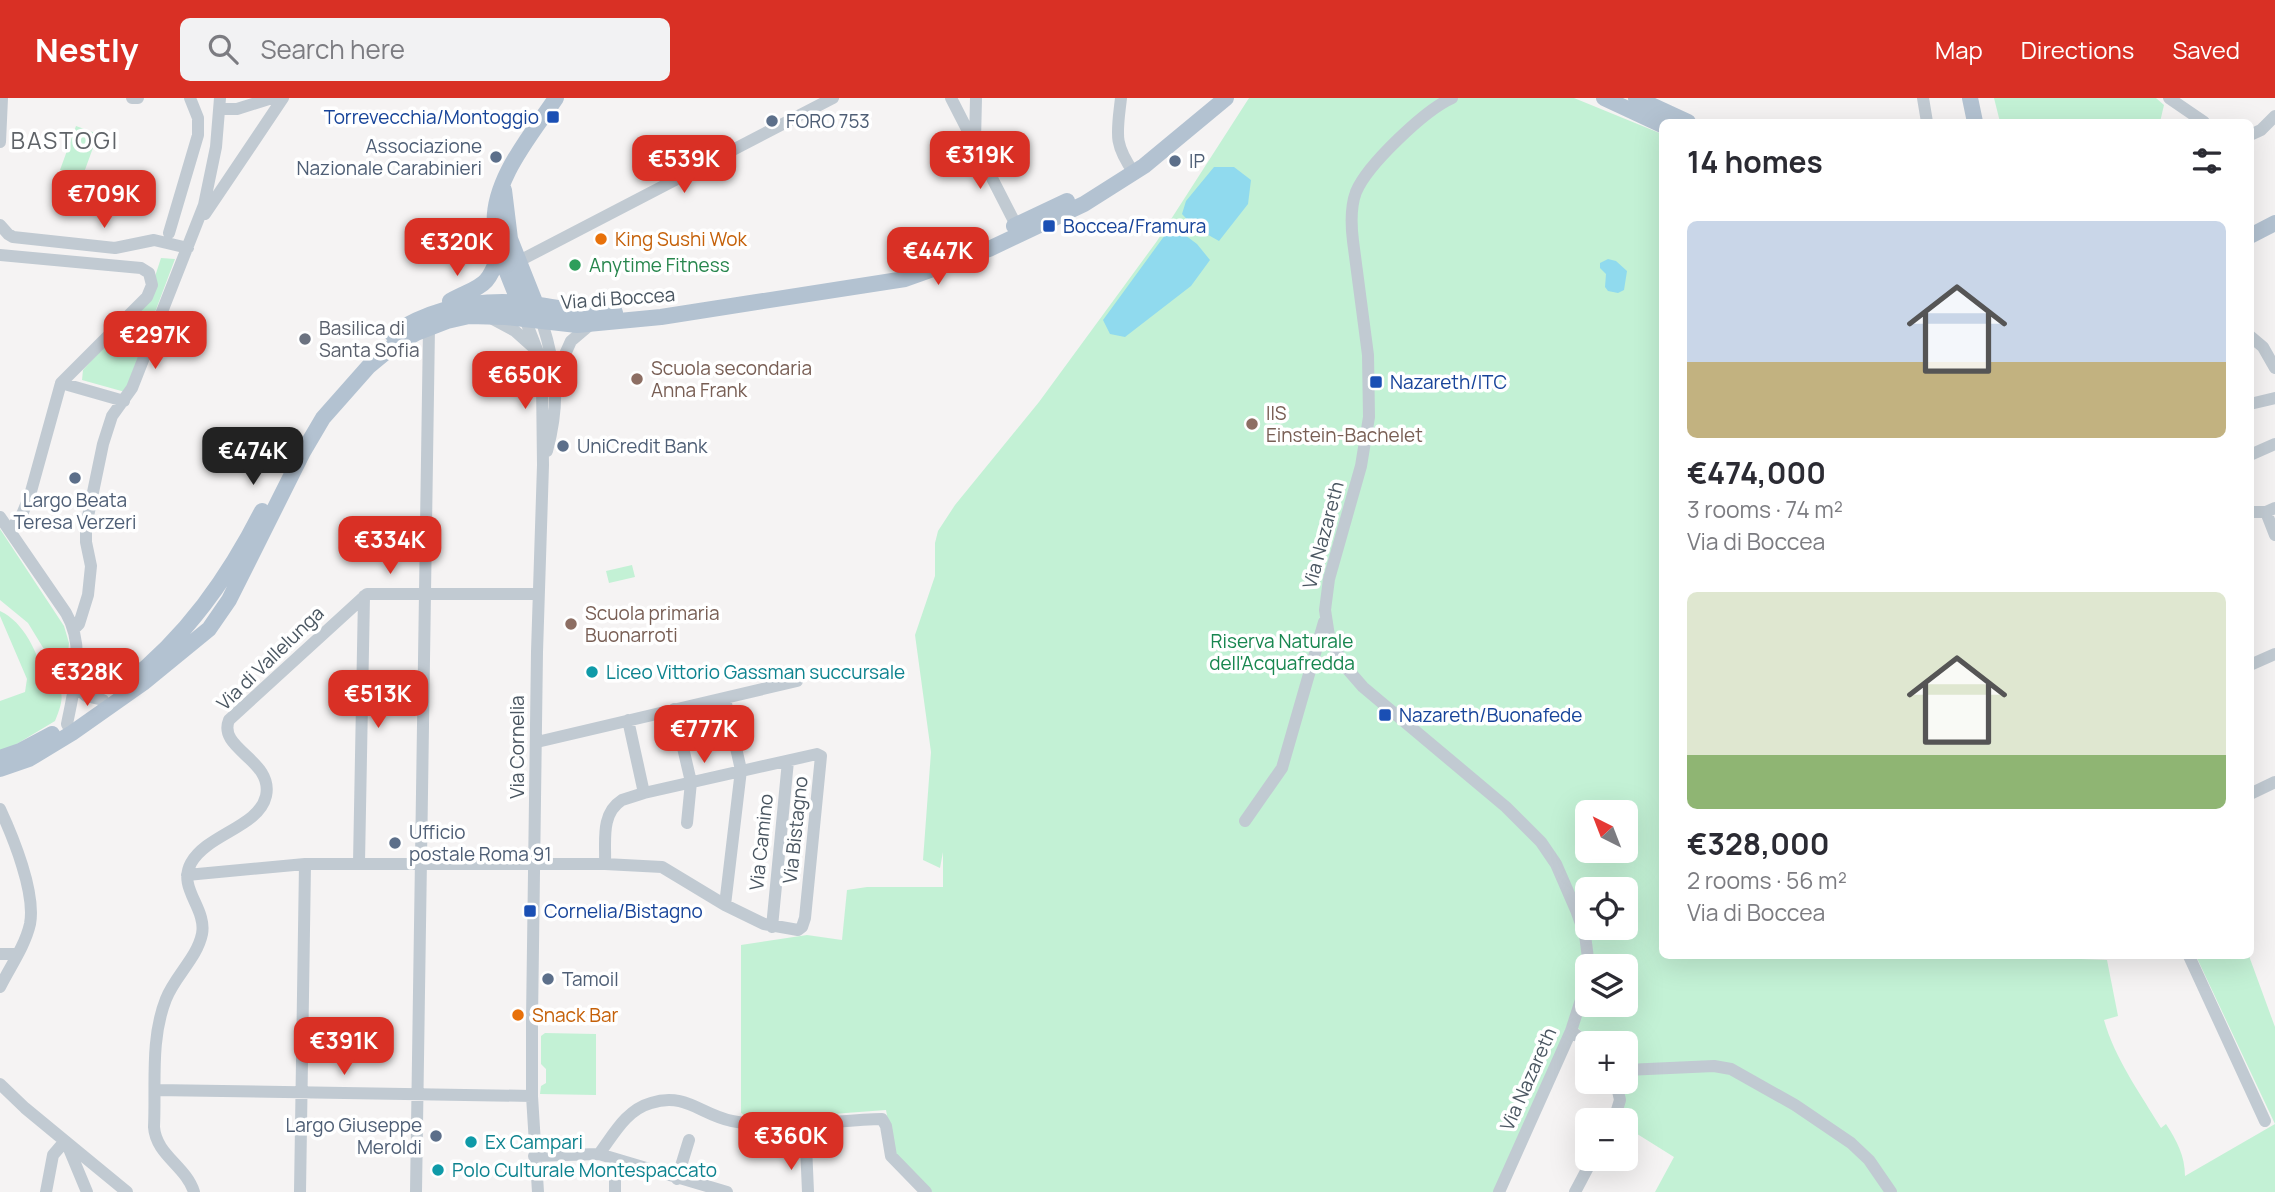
<!DOCTYPE html>
<html lang="en">
<head>
<meta charset="utf-8">
<style>
  body { margin:0; font-family:Manrope,sans-serif; background:#f2f2f3; color:#2b2b33; height:100vh; display:flex; flex-direction:column; font-size:26px; white-space:nowrap }
  * { box-sizing:border-box; margin:0 }
  p { font-size:23px; color:#7c7c81 }
  .icon { flex:none; width:38px; height:38px; fill:none; stroke:currentColor; stroke-width:2; stroke-linecap:round; stroke-linejoin:round }
  .map { position:relative; flex:1; overflow:hidden }
  .details { position:absolute; left:1659px; top:21px; width:595px; height:840px; display:flex; flex-direction:column; background:#fff; border-radius:10px; box-shadow:0 7px 28px #0002 }
  .details>* { flex:none }
  .needle { width:46px; rotate:318deg }
  .tools { position:absolute; left:1575px; top:702px; display:grid; gap:14px }
  .tools a { display:grid; place-items:center; width:63px; height:63px; border-radius:10px; background:#fff; box-shadow:0 7px 28px #0002; font-size:35px }
  .price { position:absolute; translate:-50% -60px; padding:0 16px; border-radius:14px; background:#d93025; color:#fff; font-size:23px; line-height:46px; filter:drop-shadow(0 2px 4px #0008) }
  .price::after { content:''; position:absolute; left:50%; top:42px; width:21px; height:16px; margin-left:-10px; background:inherit; clip-path:polygon(0 0,100% 0,50% 100%) }
  .price.on { background:#222; color:#fff }
  ul { padding:0; list-style:none }
  li { display:grid; align-content:center; gap:14px; height:371px; padding:0 28px }
  li span { display:grid; place-items:center; height:217px; border-radius:10px; color:#555 }
  li>.icon { margin-inline-start:auto }
  span .icon { width:126px; height:126px; fill:#fffc; stroke-width:1 }
  li b { font-size:30px }
  h2 { display:flex; justify-content:space-between; align-items:center; height:84px; padding:0 28px; font-size:30px }
  header { display:flex; align-items:center; gap:42px; box-sizing:border-box; height:98px; padding:0 35px; background:#d93025; color:#fff }
  header strong { font-size:33px }
  nav { display:flex; gap:38px; margin-inline-start:auto; font-size:24px }
  .search { width:490px; height:63px; background:#f2f2f3; display:flex; align-items:center; gap:18px; box-sizing:border-box; padding:0 24px; border-radius:10px; color:#7c7c81; font-size:26px }
  .map>svg:first-child { display:block }
  .green { fill:#c3f1d5; fill-rule:evenodd }
  .water { fill:#90daee }
  .lines { fill:none; stroke-linecap:round; stroke-linejoin:round }
  .minor { stroke:#c1cad2; stroke-width:12 }
  .major { stroke:#b3c2d1; stroke-width:16 }
  .transit-dot { fill:#1a4fb4; stroke:#fff; stroke-width:2.5 }
  .service-dot { fill:#5c6f8a; stroke:#fff; stroke-width:2.5 }
  .food-dot { fill:#e8710a; stroke:#fff; stroke-width:2.5 }
  .leisure-dot { fill:#2e9e5b; stroke:#fff; stroke-width:2.5 }
  .worship-dot { fill:#6b7280; stroke:#fff; stroke-width:2.5 }
  .education-dot { fill:#8d6e63; stroke:#fff; stroke-width:2.5 }
  .culture-dot { fill:#0f9aa8; stroke:#fff; stroke-width:2.5 }
  .labels { text-anchor:middle; dominant-baseline:central; stroke-width:7; stroke-linejoin:round; paint-order:stroke }
  .transit-label { font-size:19px; fill:#164399; stroke:#fff; text-anchor:start }
  .service-label { font-size:19px; fill:#4e5e75; stroke:#fff; text-anchor:start }
  .food-label { font-size:19px; fill:#c56008; stroke:#fff; text-anchor:start }
  .leisure-label { font-size:19px; fill:#27864d; stroke:#fff; text-anchor:start }
  .street-label { font-size:19px; fill:#4a5661; stroke:#fff }
  .worship-label { font-size:19px; fill:#5b616d; stroke:#fff; text-anchor:start }
  .education-label { font-size:19px; fill:#785e54; stroke:#fff; text-anchor:start }
  .park-label { font-size:19px; fill:#17864f; stroke:#fff }
  .culture-label { font-size:19px; fill:#0d838f; stroke:#fff; text-anchor:start }
  .quarter-label { font-size:23px; letter-spacing:2px; fill:#5f6368; stroke:#fff }
</style>
</head>
<body>
<header>
<strong>Nestly</strong>
<div class="search"><svg class="icon" aria-label="search" viewBox="0 0 24 24"><circle cx="10" cy="10" r="6"/><path d="M15 15l6 6"/></svg>Search here</div>
<nav><a>Map</a><a>Directions</a><a>Saved</a></nav>
</header>
<div class="map">
<svg width="2275" height="1094" viewBox="0 0 2275 1094">
  <rect width="100%" height="100%" fill="#f5f3f3"/>
  <path class="green" d="M 1249,0 L 1574,0 L 1662,36 L 1662,858 L 2080,858 L 2081,861 L 2107,862 L 2118,918 L 2104,922 C 2115,961 2140,995 2161,1030 L 2166,1026 C 2177,1043 2185,1058 2185,1078 L 2275,1026 L 2196,858 L 2249,858 L 2275,929 L 2275,1094 L 1655,1094 L 1674,1059 L 1626,1029 L 1626,1022 L 1621,1022 L 1625,1002 L 1623,984 L 1626,984 L 1626,945 L 1594,945 L 1570,923 L 1495,1094 L 932,1094 L 894,1055 L 886,1012 L 752,1022 L 741,1015 L 741,847 L 807,837 L 842,842 L 847,792 L 867,789 L 943,789 L 943,754 L 940,770 L 923,762 L 931,654 L 915,537 L 935,478 L 935,445 L 938,433 L 955,407 L 1039,304 L 1157,143 ZM 1587,714 L 1626,714 L 1626,752 L 1587,752 ZM 1587,791 L 1626,791 L 1626,830 L 1587,830 ZM 1587,868 L 1626,868 L 1626,906 L 1587,906 Z
    M 1994,0 L 2156,0 L 2164,7 L 2160,24 L 2000,24 Z
    M 76,28 L 98,36 L 82,80 L 60,72 Z
    M 161,160 L 175,161 L 125,294 L 82,282 L 83,272 L 148,200 Z
    M 0,431 L 64,528 L 69,545 L 67,566 L 59,565 L 57,568 L 53,566 L 28,525 L 0,502 Z
    M 632,467 L 635,479 L 609,485 L 606,473 Z
    M 0,513 C 24,524 38,555 44,580 C 68,588 63,603 55,623 L 15,647 L 0,653 L 0,603 L 25,594 L 27,581 L 0,518 Z
    M 545,935 L 596,936 L 596,997 L 540,996 L 541,988 L 546,985 L 546,971 L 541,966 L 541,938 Z"/>
  <path class="water" d="M 1214,69 L 1234,69 L 1251,82 L 1248,106 L 1219,143 L 1194,129 L 1182,116 L 1186,103 Z
    M 1181,134 L 1197,146 L 1210,162 L 1191,188 L 1125,239 L 1110,236 L 1103,222 L 1165,137 Z
    M 1608,161 L 1616,163 L 1627,173 L 1624,192 L 1618,195 L 1608,193 L 1605,189 L 1606,176 L 1600,170 L 1600,165 Z"/>
  <g class="lines">
    <path class="minor" d="M 132,0 L 138,0
      M 951,0 L 1016,127
      M 1121,0 C 1117,36 1113,45 1134,75
      M 1452,0 C 1425,12 1367,67 1356,94 C 1350,110 1351,127 1353,143 L 1368,257 L 1369,319 L 1361,368 L 1329,481 L 1325,512 L 1329,538 L 1343,566 L 1363,589 L 1506,709 L 1541,744 L 1556,766 L 1576,812 L 1585,837 L 1589,868
      M 1923,0 L 1927,24
      M 2169,0 L 2204,24
      M 220,11 L 237,11 L 272,0
      M 2250,37 L 2261,32 L 2275,18
      M 975,43 L 976,0
      M 0,44 L 2,0
      M 205,116 L 283,0
      M 0,127 L 8,136 L 13,139 L 115,150 L 154,142 L 188,150
      M 169,135 L 198,37 L 198,20 L 190,0
      M 0,157 L 141,170 L 149,175 L 152,187 L 147,199 L 61,285 L 30,397 L 21,419 L 9,432
      M 519,163 L 833,0
      M 489,219 L 515,233 L 534,250
      M 525,221 L 539,257 L 542,284 L 543,367 L 537,554 L 532,922 L 532,998 L 538,1094
      M 542,224 C 557,271 560,305 547,353
      M 2250,238 L 2263,249 L 2275,270
      M 557,274 L 571,243 L 591,226
      M 61,285 L 124,303
      M 2250,306 L 2275,300
      M 2250,357 L 2275,346
      M 2250,414 L 2266,414 L 2275,410
      M 2266,414 L 2275,437
      M 0,419 L 66,515 C 86,549 74,590 67,626 L 72,635
      M 74,531 L 79,526 L 88,497 L 91,468 L 86,444 L 86,428 L 103,346 L 112,318 L 132,290 L 204,107 L 216,49 L 220,0
      M 2250,567 L 2275,556
      M 74,588 L 86,598 L 103,602
      M 725,601 L 741,672 L 725,807
      M 674,611 L 691,684 L 687,725
      M 628,622 L 644,695
      M 537,644 L 797,583
      M 2250,696 L 2275,684
      M 0,711 C 13,739 36,795 30,826 C 25,848 10,869 0,889
      M 1245,723 L 1282,670 L 1324,524
      M 359,765 L 364,498
      M 187,777 L 305,766 L 605,766 C 606,744 600,716 622,702 L 644,695 L 817,656 L 821,658 L 805,820 L 802,829 L 798,832 L 764,826 L 725,807 L 662,769 L 605,766
      M 772,829 L 788,663
      M 0,856 L 17,856
      M 2189,858 L 2265,1023
      M 1571,933 L 1587,945
      M 1626,972 L 1714,968 L 1731,971 L 1795,1007 L 1851,1045 L 1869,1062 L 1891,1094
      M 0,986 L 25,1010 L 65,1043 L 53,1057 L 46,1094
      M 155,992 L 532,998
      M 1614,1022 L 1620,1002 L 1616,984
      M 805,1024 L 808,1094
      M 65,1043 L 127,1094
      M 67,1046 L 87,1094
      M 599,1056 C 614,1036 626,1012 651,1005 C 686,994 701,1017 732,1023 C 776,1032 835,1022 882,1021 L 886,1028 L 891,1058 L 926,1094
      M 534,1058 L 599,1056 L 727,1094
      M 615,1061 L 615,1094
      M 677,1081 L 689,1042
      M 194,1094 C 186,1068 156,1057 154,1029 C 156,987 150,941 166,901 C 175,878 197,860 202,836 C 207,810 177,790 191,765 C 207,736 259,729 266,698 C 274,662 217,651 229,622 L 367,496 L 538,496
      M 300,1094 L 305,766
      M 416,1094 L 429,229
      M 1499,1094 L 1571,933 L 1587,883
      M 1575,1094 L 1593,1060"/>
    <path class="major" d="M 1604,0 L 1662,27
      M 1636,0 L 1688,24
      M 1970,0 L 1975,24
      M 504,92 L 510,141 L 539,214
      M 1014,128 L 1067,103
      M 2250,138 L 2275,125
      M 450,203 C 482,186 487,192 500,154
      M 522,212 C 512,185 498,158 495,130 C 490,84 532,36 556,0
      M 392,236 C 435,208 483,200 533,206 C 561,210 587,216 615,214
      M 126,586 C 186,539 228,480 262,413
      M 0,660 L 20,653 L 52,636
      M 0,671 L 29,661 L 72,635 L 143,585 L 209,531 L 229,502 L 303,354 L 323,320 L 369,268 L 392,249 L 416,235 L 447,223 L 469,218 L 506,219 L 577,227 L 661,219 L 905,181 L 989,151 L 1084,106 L 1144,68 L 1226,0"/>
  </g>
  <g class="transit-dot">
    <rect x="546" y="12" width="14" height="14" rx="3.5"/>
    <rect x="1042" y="121" width="14" height="14" rx="3.5"/>
    <rect x="1369" y="277" width="14" height="14" rx="3.5"/>
    <rect x="1378" y="610" width="14" height="14" rx="3.5"/>
    <rect x="523" y="806" width="14" height="14" rx="3.5"/>
  </g>
  <g class="service-dot">
    <circle cx="772" cy="23" r="7"/>
    <circle cx="496" cy="59" r="7"/>
    <circle cx="1175" cy="63" r="7"/>
    <circle cx="563" cy="348" r="7"/>
    <circle cx="75" cy="380" r="7"/>
    <circle cx="395" cy="745" r="7"/>
    <circle cx="548" cy="881" r="7"/>
    <circle cx="436" cy="1038" r="7"/>
  </g>
  <g class="food-dot">
    <circle cx="601" cy="141" r="7"/>
    <circle cx="518" cy="917" r="7"/>
  </g>
  <circle class="leisure-dot" cx="575" cy="167" r="7"/>
  <circle class="worship-dot" cx="305" cy="241" r="7"/>
  <g class="education-dot">
    <circle cx="637" cy="281" r="7"/>
    <circle cx="1252" cy="326" r="7"/>
    <circle cx="571" cy="526" r="7"/>
  </g>
  <g class="culture-dot">
    <circle cx="592" cy="574" r="7"/>
    <circle cx="471" cy="1044" r="7"/>
    <circle cx="438" cy="1072" r="7"/>
  </g>
  <g class="labels">
    <g class="transit-label">
      <text x="539" y="19" text-anchor="end">Torrevecchia/Montoggio</text>
      <text x="1063" y="128">Boccea/Framura</text>
      <text x="1390" y="284">Nazareth/ITC</text>
      <text x="1399" y="617">Nazareth/Buonafede</text>
      <text x="544" y="813">Cornelia/Bistagno</text>
    </g>
    <g class="service-label">
      <text x="786" y="23">FORO 753</text>
      <text x="482" y="48" text-anchor="end">Associazione<tspan x="482" dy="22">Nazionale Carabinieri</tspan></text>
      <text x="1189" y="63">IP</text>
      <text x="577" y="348">UniCredit Bank</text>
      <text x="75" y="402" text-anchor="middle">Largo Beata<tspan x="75" dy="22">Teresa Verzeri</tspan></text>
      <text x="409" y="734">Ufficio<tspan x="409" dy="22">postale Roma 91</tspan></text>
      <text x="562" y="881">Tamoil</text>
      <text x="422" y="1027" text-anchor="end">Largo Giuseppe<tspan x="422" dy="22">Meroldi</tspan></text>
    </g>
    <g class="food-label">
      <text x="615" y="141">King Sushi Wok</text>
      <text x="532" y="917">Snack Bar</text>
    </g>
    <g class="leisure-label">
      <text x="589" y="167">Anytime Fitness</text>
    </g>
    <g class="street-label">
      <text transform="translate(618 200) rotate(-4)">Via di Boccea</text>
      <text transform="translate(1323 437) rotate(-75)">Via Nazareth</text>
      <text transform="translate(270 560) rotate(-44)">Via di Vallelunga</text>
      <text transform="translate(517 649) rotate(-90)">Via Cornelia</text>
      <text transform="translate(795 732) rotate(-84)">Via Bistagno</text>
      <text transform="translate(761 744) rotate(-84)">Via Camino</text>
      <text transform="translate(1528 981) rotate(-66)">Via Nazareth</text>
    </g>
    <g class="worship-label">
      <text x="319" y="230">Basilica di<tspan x="319" dy="22">Santa Sofia</tspan></text>
    </g>
    <g class="education-label">
      <text x="651" y="270">Scuola secondaria<tspan x="651" dy="22">Anna Frank</tspan></text>
      <text x="1266" y="315">IIS<tspan x="1266" dy="22">Einstein-Bachelet</tspan></text>
      <text x="585" y="515">Scuola primaria<tspan x="585" dy="22">Buonarroti</tspan></text>
    </g>
    <g class="park-label">
      <text x="1282" y="543">Riserva Naturale<tspan x="1282" dy="22">dell'Acquafredda</tspan></text>
    </g>
    <g class="culture-label">
      <text x="606" y="574">Liceo Vittorio Gassman succursale</text>
      <text x="485" y="1044">Ex Campari</text>
      <text x="452" y="1072">Polo Culturale Montespaccato</text>
    </g>
    <g class="quarter-label">
      <text x="65" y="42">BASTOGI</text>
    </g>
  </g>
</svg>
<div class="tools">
<a><svg class="needle" viewBox="-14 -14 28 28"><path d="M0-13l5 13h-10z" fill="#e53935"/><path d="M0 13l5-13h-10z" fill="#7c7c81"/></svg></a>
<a><svg class="icon" aria-label="locate" viewBox="0 0 24 24"><circle cx="12" cy="12" r="6"/><path d="M12 2v4M12 18v4M2 12h4M18 12h4"/></svg></a>
<a><svg class="icon" aria-label="layers" viewBox="0 0 24 24"><path d="M12 4l9 5-9 5-9-5zM3 14l9 5 9-5"/></svg></a>
<a>+</a>
<a>−</a>
</div>
<b class="price" style="left:980px;top:93px">€319K</b>
<b class="price" style="left:684px;top:97px">€539K</b>
<b class="price" style="left:104px;top:132px">€709K</b>
<b class="price" style="left:457px;top:180px">€320K</b>
<b class="price" style="left:938px;top:189px">€447K</b>
<b class="price" style="left:155px;top:273px">€297K</b>
<b class="price" style="left:525px;top:313px">€650K</b>
<b class="price on" style="left:253px;top:389px">€474K</b>
<b class="price" style="left:390px;top:478px">€334K</b>
<b class="price" style="left:87px;top:610px">€328K</b>
<b class="price" style="left:378px;top:632px">€513K</b>
<b class="price" style="left:704px;top:667px">€777K</b>
<b class="price" style="left:344px;top:979px">€391K</b>
<b class="price" style="left:791px;top:1074px">€360K</b>
<section class="details">
<h2>14 homes<svg class="icon" aria-label="filters" viewBox="0 0 24 24"><path d="M4 7h16M4 17h16"/><circle cx="9" cy="7" r="2"/><circle cx="15" cy="17" r="2"/></svg></h2>
<ul>
<li><span style="background:linear-gradient(#c9d6e8 65%,#c2b280 0)"><svg class="icon" aria-label="home" viewBox="0 0 24 24"><path d="M3 11l9-7 9 7M6 9v11h12V9"/></svg></span><div><b>€474,000</b><p>3 rooms · 74 m²</p><p>Via di Boccea</p></div></li>
<li><span style="background:linear-gradient(#dfe7d0 75%,#8fb573 0)"><svg class="icon" aria-label="home" viewBox="0 0 24 24"><path d="M3 11l9-7 9 7M6 9v11h12V9"/></svg></span><div><b>€328,000</b><p>2 rooms · 56 m²</p><p>Via di Boccea</p></div></li>
</ul>
</section>
</div>
</body>
</html>
